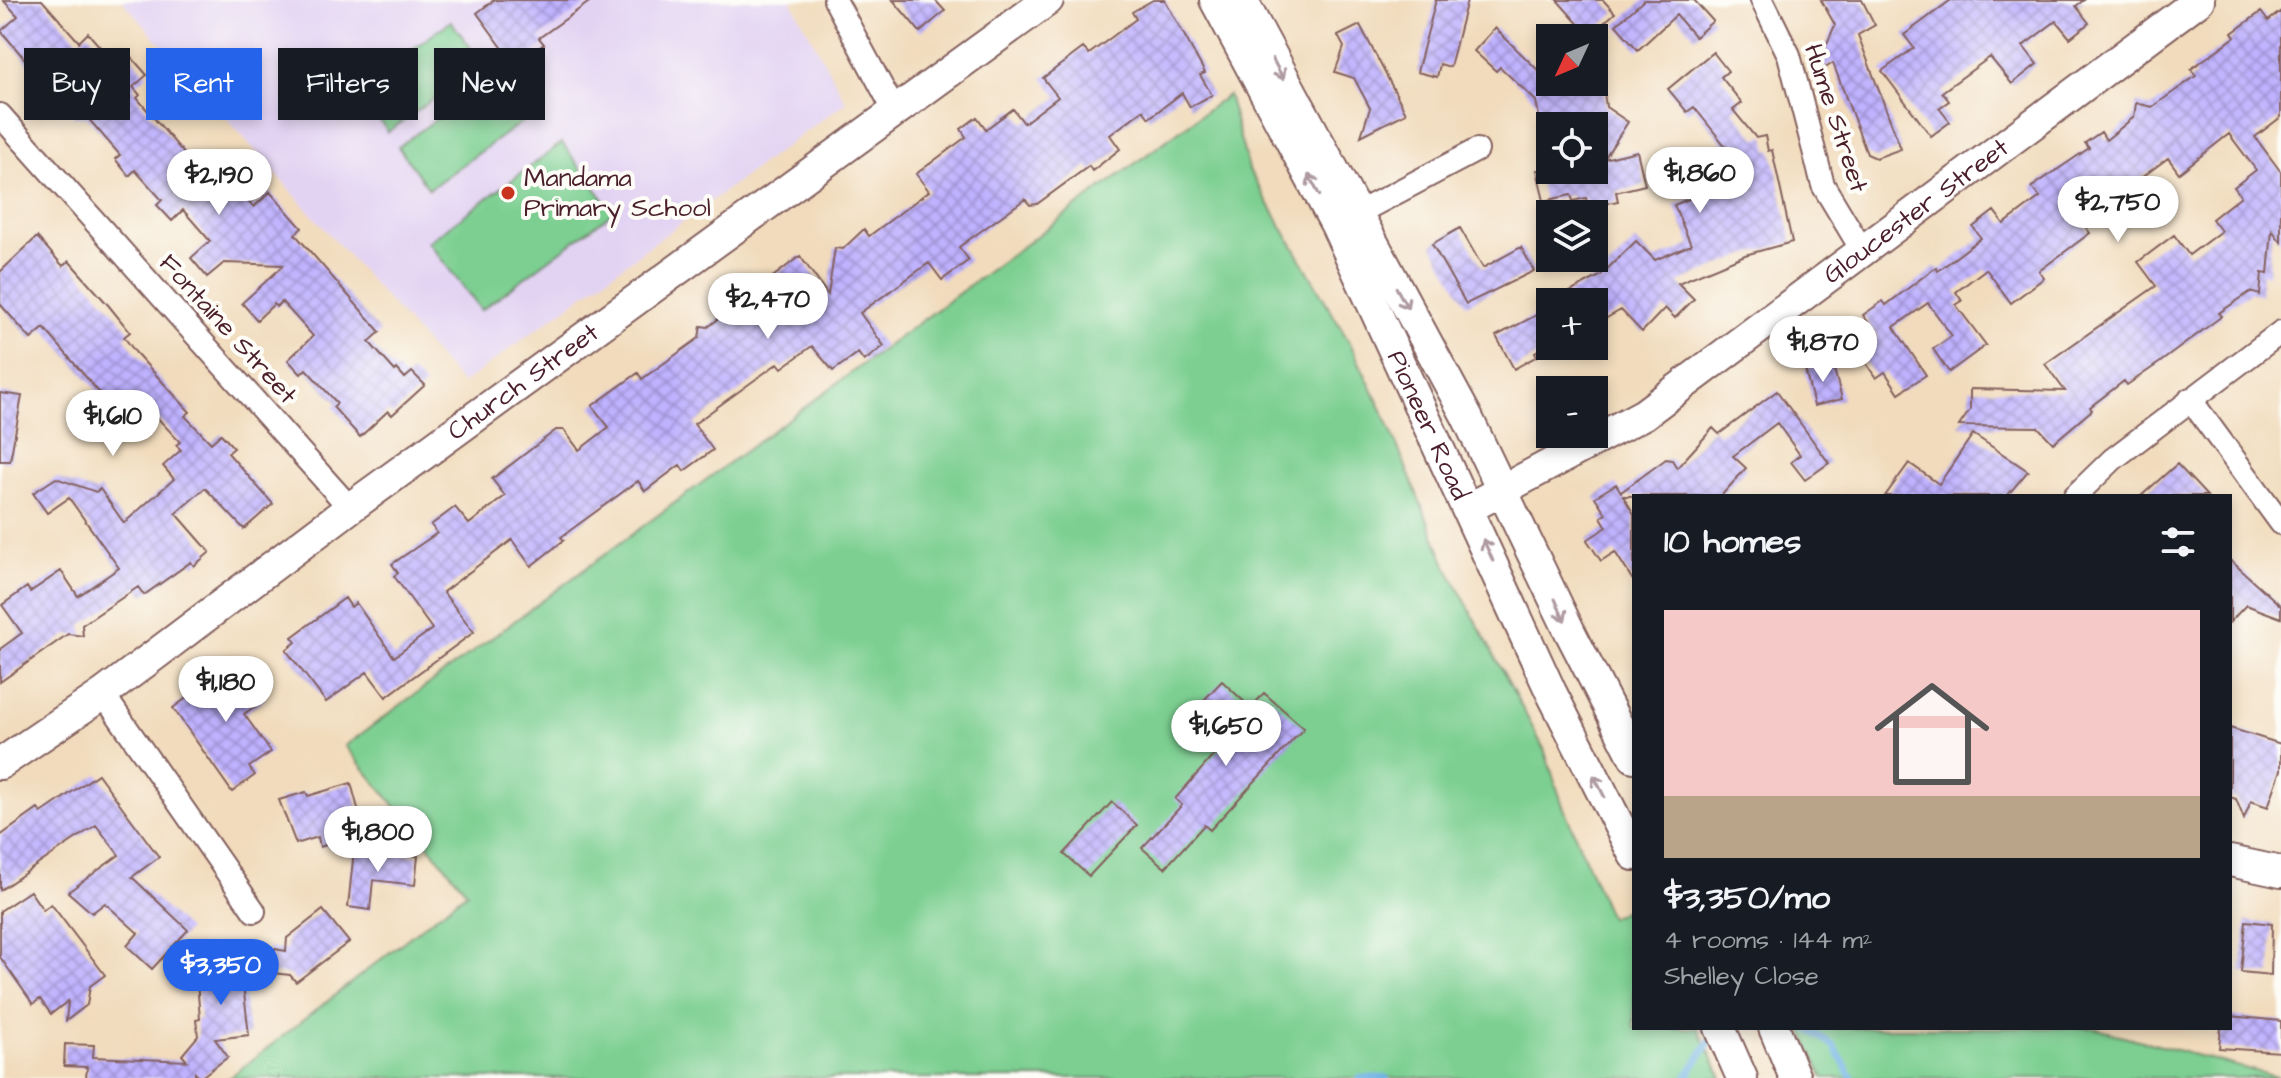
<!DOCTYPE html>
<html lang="en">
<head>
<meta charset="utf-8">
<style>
  body { margin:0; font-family:"Architects Daughter",sans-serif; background:#20242c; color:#f1f3f6; height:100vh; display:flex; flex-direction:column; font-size:30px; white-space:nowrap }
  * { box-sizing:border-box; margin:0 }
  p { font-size:26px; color:#9ea1a6 }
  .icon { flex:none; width:44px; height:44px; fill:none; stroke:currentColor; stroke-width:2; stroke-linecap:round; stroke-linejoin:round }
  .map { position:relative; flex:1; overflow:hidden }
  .drawer { position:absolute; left:1632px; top:494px; width:600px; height:536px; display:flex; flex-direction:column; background:#171b24; border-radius:0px; box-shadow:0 4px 12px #0003 }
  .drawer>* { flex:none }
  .top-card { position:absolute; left:24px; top:48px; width:760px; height:72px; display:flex; gap:16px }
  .needle { width:52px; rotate:226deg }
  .controls { position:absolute; left:1536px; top:24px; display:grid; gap:16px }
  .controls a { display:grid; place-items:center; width:72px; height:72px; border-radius:0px; background:#171b24; box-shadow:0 4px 12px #0003; font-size:40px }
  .price { position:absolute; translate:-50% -68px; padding:0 18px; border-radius:28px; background:#fff; color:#222; font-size:26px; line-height:52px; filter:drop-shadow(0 2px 4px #0008) }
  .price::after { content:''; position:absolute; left:50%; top:48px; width:24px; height:18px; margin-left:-12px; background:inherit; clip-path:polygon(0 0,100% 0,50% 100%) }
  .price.on { background:#2563eb; color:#fff }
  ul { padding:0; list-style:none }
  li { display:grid; align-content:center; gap:16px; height:424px; padding:0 32px }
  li+li { border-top:2px solid #363941 }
  li span { display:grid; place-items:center; height:248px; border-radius:0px; color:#555 }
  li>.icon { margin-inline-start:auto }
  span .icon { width:144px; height:144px; fill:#fffc; stroke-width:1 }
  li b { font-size:34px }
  h2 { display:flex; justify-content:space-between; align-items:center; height:96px; padding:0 32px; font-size:34px }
  .tag { padding:0 28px; border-radius:0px; background:#171b24; box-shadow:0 4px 12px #0003; font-size:28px; line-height:72px }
  .tag.on { background:#2563eb; color:#fff }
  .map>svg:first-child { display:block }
  .built { fill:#e3d3f3 }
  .green { fill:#7ccf91; stroke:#63775e; stroke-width:2 }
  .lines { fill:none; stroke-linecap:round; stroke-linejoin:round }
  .stream { stroke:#6eb2e4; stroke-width:7 }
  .building { fill:url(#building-cross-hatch) }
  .street-casing { stroke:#84615e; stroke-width:26 }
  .secondary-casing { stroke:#84615e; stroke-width:34 }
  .street { stroke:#fff; stroke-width:22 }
  .secondary { stroke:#fff; stroke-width:30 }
  .oneway { stroke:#ae9aa0 }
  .poi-dot { fill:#c8321e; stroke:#fdfcf7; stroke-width:3 }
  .labels { text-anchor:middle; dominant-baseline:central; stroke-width:8; stroke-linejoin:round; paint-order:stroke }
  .street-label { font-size:26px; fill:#4a1f2b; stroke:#fdfcf7 }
  .poi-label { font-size:26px; fill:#4a1f2b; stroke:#fdfcf7; text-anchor:start }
</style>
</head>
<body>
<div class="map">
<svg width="2281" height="1078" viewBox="0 0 2281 1078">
  <defs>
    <pattern id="building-cross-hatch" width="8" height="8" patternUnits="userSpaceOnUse" patternTransform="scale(2)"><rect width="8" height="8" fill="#bfb2ff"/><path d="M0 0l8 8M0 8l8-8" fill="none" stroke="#9d90cf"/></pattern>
  </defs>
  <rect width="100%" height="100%" fill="#fdfcf7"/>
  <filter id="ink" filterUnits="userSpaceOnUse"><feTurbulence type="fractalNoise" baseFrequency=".0125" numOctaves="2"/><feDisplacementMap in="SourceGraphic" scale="16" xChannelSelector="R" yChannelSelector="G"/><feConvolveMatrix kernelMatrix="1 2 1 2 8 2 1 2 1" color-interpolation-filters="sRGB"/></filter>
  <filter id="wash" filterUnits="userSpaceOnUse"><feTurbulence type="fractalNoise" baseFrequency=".006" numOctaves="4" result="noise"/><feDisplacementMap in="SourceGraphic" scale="32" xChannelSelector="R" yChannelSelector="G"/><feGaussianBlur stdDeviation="1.8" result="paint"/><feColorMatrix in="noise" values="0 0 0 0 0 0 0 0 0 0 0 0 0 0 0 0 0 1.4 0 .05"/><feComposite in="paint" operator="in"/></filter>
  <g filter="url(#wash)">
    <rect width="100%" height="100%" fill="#f1dbbc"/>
    <path class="built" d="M 122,0 L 791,0 L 846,102 L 462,384 Z"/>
    <path class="green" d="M 451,21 L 482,63 L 388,132 L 358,90 Z
      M 492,79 L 523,121 L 429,189 L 398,147 Z
      M 1228,95 L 1249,170 L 1352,347 L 1387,421 L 1446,565 L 1544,749 L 1563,806 L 1610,918 L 1631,907 L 1634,912 L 1634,1028 L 1698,1028 L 1722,1078 L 229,1078 L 467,892 L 345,746 Z
      M 562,143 L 613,212 L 481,310 L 428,242 Z
      M 1801,1028 L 2094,1028 L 2281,1078 L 1824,1078 Z"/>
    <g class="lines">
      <path class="stream" d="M 1807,1028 L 1834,1046 L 1852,1078
        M 1360,1078 L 1386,1078
        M 1686,1078 L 1715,1033"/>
    </g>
    <g id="blocks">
      <path class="building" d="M 3,0 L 42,0 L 79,42 L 88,33 L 113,62 L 126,51 L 147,75 L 133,87 L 140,95 L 137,98 L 197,169 L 209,158 L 254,207 L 270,192 L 302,228 L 295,234 L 380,332 L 369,342 L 395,371 L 397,369 L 405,378 L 412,372 L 425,385 L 392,415 L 388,411 L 360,437 L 333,407 L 337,403 L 306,369 L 301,374 L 288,360 L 313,336 L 282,302 L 276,307 L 274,304 L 257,320 L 242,303 L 284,265 L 224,263 L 207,277 L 191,258 L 210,241 L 183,210 L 172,221 L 157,205 L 162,200 L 135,170 L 129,176 L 115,159 L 120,155 L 87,117 L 75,117 L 68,110 L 1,31 L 18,16 Z
        M 494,0 L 592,0 L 539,38 L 544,44 L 515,65 L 477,13 Z
        M 893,0 L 935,0 L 945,11 L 920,32 Z
        M 1153,0 L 1165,0 L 1205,73 L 1200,75 L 1212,95 L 1190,107 L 1182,93 L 1149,118 L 1143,110 L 1110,135 L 1120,149 L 1092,171 L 1089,166 L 1037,204 L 1030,205 L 1025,199 L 959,247 L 969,260 L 942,280 L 929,263 L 860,313 L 884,346 L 864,361 L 858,353 L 833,371 L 812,346 L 782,368 L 778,363 L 694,424 L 713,450 L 684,471 L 680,465 L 645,491 L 638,481 L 561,537 L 564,540 L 531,566 L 512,540 L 443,592 L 474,632 L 386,697 L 367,672 L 326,702 L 286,650 L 296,642 L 292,637 L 345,598 L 351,607 L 356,603 L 394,657 L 432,629 L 394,576 L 398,573 L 392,564 L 437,533 L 431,525 L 455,507 L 469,524 L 505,496 L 492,479 L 556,430 L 564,430 L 579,450 L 609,427 L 592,406 L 638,373 L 642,379 L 699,338 L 701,326 L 708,327 L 800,256 L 828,295 L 835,248 L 843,249 L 864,229 L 869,236 L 929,191 L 916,174 L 966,137 L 961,129 L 977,117 L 986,129 L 1013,109 L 1024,123 L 1058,97 L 1043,78 L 1083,48 L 1089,54 L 1136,19 L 1132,12 Z
        M 1436,0 L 1467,0 L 1450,67 L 1440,64 L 1437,77 L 1417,72 Z
        M 1557,0 L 1603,0 L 1615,13 L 1589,36 Z
        M 1644,0 L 1694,0 L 1713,21 L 1695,37 L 1676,15 L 1638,50 L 1616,25 Z
        M 1821,0 L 1862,0 L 1875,25 L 1858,35 L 1901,149 L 1876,158 L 1867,154 L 1833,63 L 1813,76 L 1835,25 Z
        M 1951,0 L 2084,0 L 2076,6 L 2089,23 L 2070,38 L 2056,21 L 2023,46 L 2037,64 L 2012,84 L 1990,57 L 1942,92 L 1949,101 L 1939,108 L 1950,122 L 1931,136 L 1882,71 L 1914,48 L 1904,35 Z
        M 2281,11 L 2281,117 L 2255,137 L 2281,172 L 2281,242 L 2272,230 L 2268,274 L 2262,273 L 2260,295 L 2250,292 L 2219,313 L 2222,316 L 2159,363 L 2127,385 L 2124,381 L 2090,407 L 2092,410 L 2053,443 L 2038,427 L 1959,426 L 1970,410 L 1970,389 L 2065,391 L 2045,364 L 2156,286 L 2138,262 L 2174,235 L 2189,255 L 2221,231 L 2212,219 L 2241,196 L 2234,187 L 2256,170 L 2229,134 L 2179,173 L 2168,158 L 2137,181 L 2141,186 L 2117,205 L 2100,181 L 2068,204 L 2090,233 L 2039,271 L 2044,278 L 2011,303 L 1986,269 L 1956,292 L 1962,301 L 1956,305 L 1986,345 L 1949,372 L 1933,349 L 1952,336 L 1928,303 L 1894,327 L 1926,375 L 1899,393 L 1885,372 L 1876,378 L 1858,351 L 1878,337 L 1863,315 L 1883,301 L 1886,305 L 1936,267 L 1938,271 L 1981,238 L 1973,227 L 1994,211 L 2004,224 L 2040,197 L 2032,187 L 2089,148 L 2085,143 L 2101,132 L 2106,140 L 2134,117 L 2136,103 L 2152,107 L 2196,76 L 2191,69 L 2235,37 L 2232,33 L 2261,12 L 2268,21 Z
        M 1360,25 L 1406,113 L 1361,136 L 1370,108 L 1354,78 L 1335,72 L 1344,47 L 1338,36 Z
        M 1495,28 L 1550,82 L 1560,87 L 1589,83 L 1604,92 L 1606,107 L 1628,122 L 1604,159 L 1637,151 L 1645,185 L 1616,192 L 1618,201 L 1588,207 L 1586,198 L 1573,201 L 1571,195 L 1544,201 L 1537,170 L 1594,170 L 1594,126 L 1541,126 L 1536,101 L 1500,67 L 1496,71 L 1474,51 Z
        M 1713,52 L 1728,71 L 1721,77 L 1742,103 L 1733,110 L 1756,138 L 1765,136 L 1768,151 L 1772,150 L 1792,242 L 1745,255 L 1678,283 L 1694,299 L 1675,318 L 1665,308 L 1642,332 L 1621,310 L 1594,325 L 1594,302 L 1551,302 L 1600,276 L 1636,241 L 1655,260 L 1691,245 L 1674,205 L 1737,179 L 1730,152 L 1694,107 L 1687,112 L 1668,89 Z
        M 1460,228 L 1483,268 L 1521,247 L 1534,271 L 1466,304 L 1432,244 Z
        M 37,237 L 63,266 L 69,261 L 109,306 L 130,332 L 124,337 L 136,353 L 190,412 L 185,416 L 211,443 L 221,434 L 234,448 L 228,453 L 273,504 L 244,529 L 205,488 L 176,513 L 210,552 L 194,566 L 191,562 L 144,595 L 138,587 L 82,625 L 83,636 L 68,634 L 0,682 L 0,649 L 22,633 L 2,605 L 27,587 L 30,592 L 61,571 L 78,596 L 119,568 L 69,498 L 47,513 L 33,493 L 56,478 L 96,492 L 100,489 L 124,523 L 174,479 L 163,466 L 181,450 L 176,445 L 180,442 L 150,410 L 122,436 L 100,412 L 109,404 L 44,328 L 31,339 L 0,304 L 0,272 Z
        M 1550,308 L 1550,344 L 1535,352 L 1537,356 L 1514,369 L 1496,336 Z
        M 1832,362 L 1842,399 L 1814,406 L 1805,369 Z
        M 1777,391 L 1829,463 L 1805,480 L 1791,462 L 1800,455 L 1777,423 L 1733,456 L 1746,468 L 1721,496 L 1623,496 L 1634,514 L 1634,582 L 1615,552 L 1601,561 L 1587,540 L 1607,527 L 1601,517 L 1606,514 L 1595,497 L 1616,484 L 1621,492 L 1666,459 L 1672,460 L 1677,468 L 1713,428 L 1719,434 Z
        M 0,393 L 22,396 L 10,461 L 0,461 Z
        M 1973,434 L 2028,471 L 2007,496 L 1885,496 L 1909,463 L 1939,484 Z
        M 2177,464 L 2207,496 L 2141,496 Z
        M 2230,560 L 2281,606 L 2281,618 L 2246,605 L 2230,622 Z
        M 238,660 L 265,699 L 244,714 L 271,752 L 249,767 L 255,775 L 232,792 L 173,708 Z
        M 1222,681 L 1251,708 L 1264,693 L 1304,728 L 1210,830 L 1204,825 L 1165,868 L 1142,848 L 1182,805 L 1175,799 L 1221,747 L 1218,744 L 1232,729 L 1203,701 Z
        M 2230,728 L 2281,744 L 2281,770 L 2268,807 L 2251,801 L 2244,819 L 2236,799 L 2230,797 Z
        M 98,774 L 159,857 L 132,877 L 188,930 L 152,969 L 127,946 L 138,933 L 105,903 L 92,913 L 68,892 L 119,855 L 96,825 L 0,890 L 0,836 L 38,809 L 41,813 L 46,810 Z
        M 351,783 L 360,816 L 350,819 L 355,836 L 320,847 L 318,837 L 296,844 L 279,800 L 306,792 L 308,796 Z
        M 1112,802 L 1137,825 L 1089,876 L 1064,854 Z
        M 354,850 L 418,856 L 415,885 L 373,880 L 370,910 L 348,907 Z
        M 30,891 L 43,910 L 51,904 L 105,975 L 90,986 L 87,1005 L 66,1021 L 68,1001 L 51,1014 L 40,999 L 33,1004 L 0,957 L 0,911 Z
        M 323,910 L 349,942 L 296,982 L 290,975 L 246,970 L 247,976 L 242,976 L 249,1035 L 215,1039 L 228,1057 L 200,1078 L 195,1073 L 195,1078 L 86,1078 L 87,1067 L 64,1066 L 65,1044 L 94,1045 L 93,1057 L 187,1061 L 182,1055 L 198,1036 L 196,1020 L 200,1019 L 196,969 L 224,995 L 219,952 L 244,949 L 246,969 L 270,948 L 286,951 L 287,938 Z
        M 2246,921 L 2272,924 L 2271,975 L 2241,972 Z
        M 2230,1016 L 2281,1021 L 2281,1052 L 2219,1048 L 2221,1028 L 2230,1028 Z"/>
    </g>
  </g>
  <g filter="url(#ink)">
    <use href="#blocks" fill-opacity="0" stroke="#84615e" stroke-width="2"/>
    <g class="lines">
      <defs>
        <path id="street" d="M 835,0 L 894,110
          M 1762,0 L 1789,55 L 1823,185 L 1862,250
          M 0,115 L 350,508
          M 1356,214 L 1477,150
          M 2190,399 L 2281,523
          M 2075,496 L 2113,459 L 2281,332
          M 103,694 L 254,911"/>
        <g id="secondary">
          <path id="s1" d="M 1215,0 L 1336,225 L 1551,692 L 1634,855"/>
          <path d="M 1242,0 L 1467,417 L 1570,632 L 1634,757"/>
          <path id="s2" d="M 1469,508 L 1644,414 L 2199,0"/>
          <path id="s3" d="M 0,764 L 103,694 L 350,508 L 1048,0"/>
          <path d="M 2230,861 L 2281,872"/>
          <path d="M 1720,1028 L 1742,1078"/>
          <path d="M 1774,1028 L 1795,1078"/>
        </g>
      </defs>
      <use href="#street" class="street-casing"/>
      <use href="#secondary" class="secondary-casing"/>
      <use href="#street" class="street"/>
      <use href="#secondary" class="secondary"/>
    </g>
    <defs><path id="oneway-shaft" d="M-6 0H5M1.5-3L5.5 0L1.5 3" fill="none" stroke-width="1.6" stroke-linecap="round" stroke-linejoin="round" transform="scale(2)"/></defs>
    <g class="oneway">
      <use href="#oneway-shaft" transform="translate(1278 69) rotate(62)"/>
      <use href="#oneway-shaft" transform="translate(1314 185) rotate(-118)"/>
      <use href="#oneway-shaft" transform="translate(1402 298) rotate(61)"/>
      <use href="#oneway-shaft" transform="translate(1488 550) rotate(-114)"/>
      <use href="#oneway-shaft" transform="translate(1560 610) rotate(66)"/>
      <use href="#oneway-shaft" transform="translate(1599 786) rotate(-117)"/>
    </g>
  </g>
  <circle class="poi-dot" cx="508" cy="193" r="8"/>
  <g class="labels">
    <g class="street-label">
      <text transform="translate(1836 118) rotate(72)">Hume Street</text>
      <text stroke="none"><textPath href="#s2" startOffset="538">Gloucester Street</textPath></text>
      <text transform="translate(228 329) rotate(48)">Fontaine Street</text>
      <text stroke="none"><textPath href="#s3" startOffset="648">Church Street</textPath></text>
      <text stroke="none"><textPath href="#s1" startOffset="476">Pioneer Road</textPath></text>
    </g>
    <g class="poi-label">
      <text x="524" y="178">Mandama<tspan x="524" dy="30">Primary School</tspan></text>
    </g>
  </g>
</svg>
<div class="controls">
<a><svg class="needle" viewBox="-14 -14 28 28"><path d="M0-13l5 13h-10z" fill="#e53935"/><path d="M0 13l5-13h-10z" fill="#9ea1a6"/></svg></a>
<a><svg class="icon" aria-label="locate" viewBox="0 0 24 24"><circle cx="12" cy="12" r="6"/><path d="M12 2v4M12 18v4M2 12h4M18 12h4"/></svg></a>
<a><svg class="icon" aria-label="layers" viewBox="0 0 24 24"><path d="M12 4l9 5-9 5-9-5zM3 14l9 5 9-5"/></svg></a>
<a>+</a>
<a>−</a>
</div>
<b class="price" style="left:1700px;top:215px">$1,860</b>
<b class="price" style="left:219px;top:217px">$2,190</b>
<b class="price" style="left:2118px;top:244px">$2,750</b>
<b class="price" style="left:768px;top:341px">$2,470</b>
<b class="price" style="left:1823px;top:384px">$1,870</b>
<b class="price" style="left:113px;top:458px">$1,610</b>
<b class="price" style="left:226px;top:724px">$1,180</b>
<b class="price" style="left:1226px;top:768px">$1,650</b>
<b class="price" style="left:378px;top:874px">$1,800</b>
<b class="price on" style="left:221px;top:1007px">$3,350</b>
<div class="top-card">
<a class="tag">Buy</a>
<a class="tag on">Rent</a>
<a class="tag">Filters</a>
<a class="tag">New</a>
</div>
<section class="drawer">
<h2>10 homes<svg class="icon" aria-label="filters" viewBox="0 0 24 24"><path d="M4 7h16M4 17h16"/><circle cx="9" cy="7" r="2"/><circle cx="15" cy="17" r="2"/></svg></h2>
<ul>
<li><span style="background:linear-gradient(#f6c9c9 75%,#b9a48a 0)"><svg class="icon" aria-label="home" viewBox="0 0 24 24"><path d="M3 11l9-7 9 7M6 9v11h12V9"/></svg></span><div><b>$3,350/mo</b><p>4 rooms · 144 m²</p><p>Shelley Close</p></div></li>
</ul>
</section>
</div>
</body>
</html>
